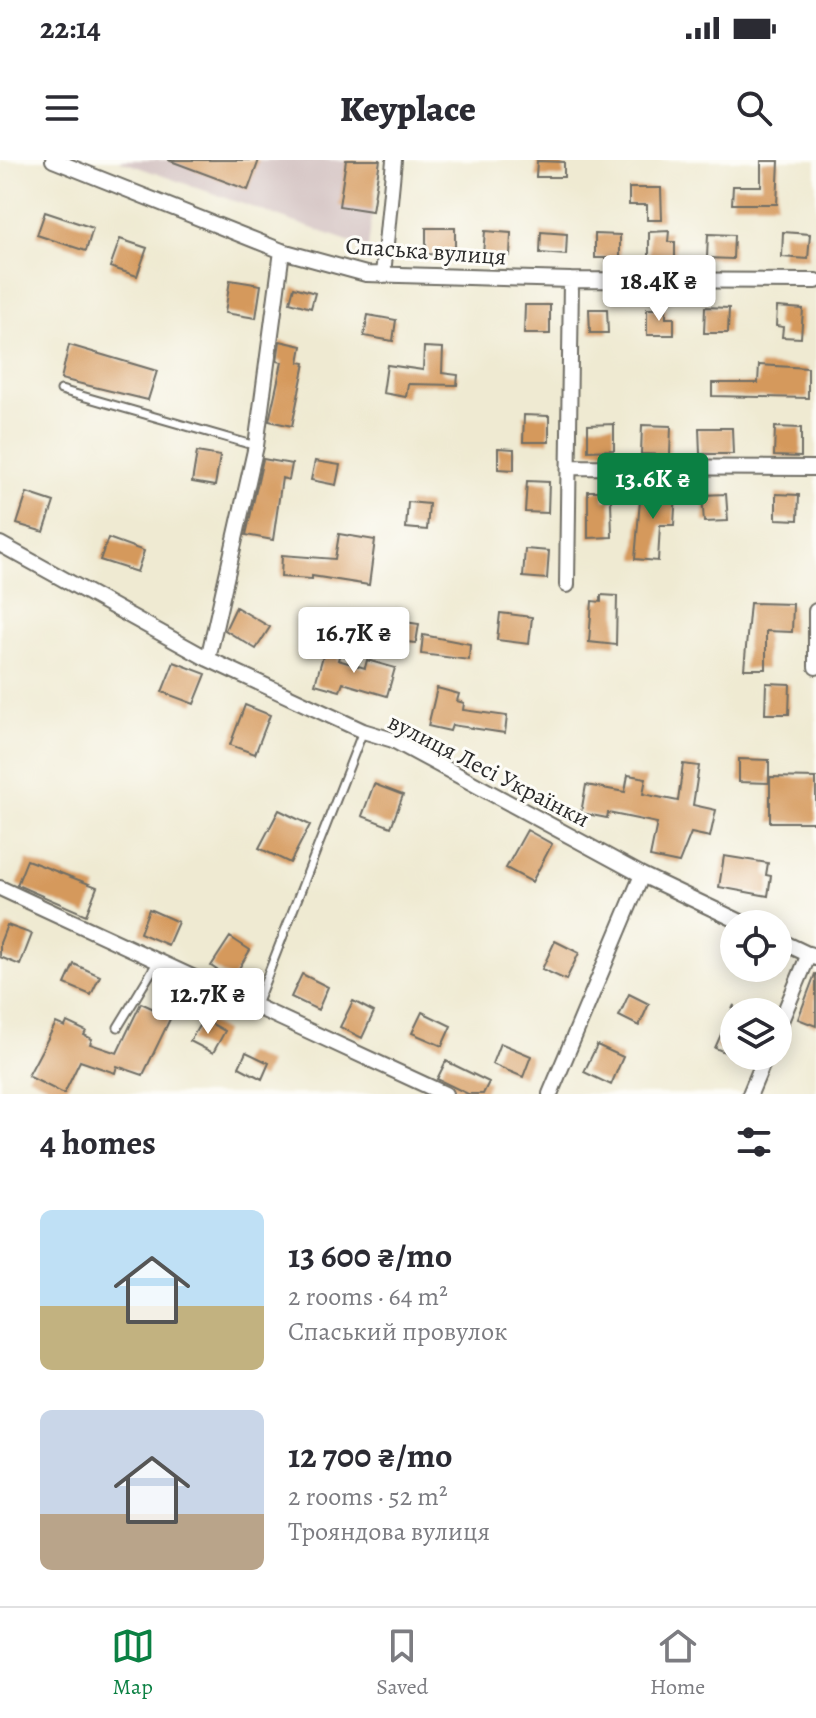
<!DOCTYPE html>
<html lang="en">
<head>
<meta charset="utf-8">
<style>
  body { margin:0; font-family:Alegreya,serif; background:#f2f2f3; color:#2b2b33; height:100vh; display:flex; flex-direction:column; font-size:30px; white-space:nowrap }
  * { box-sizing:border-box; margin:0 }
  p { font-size:26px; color:#7c7c81 }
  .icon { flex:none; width:44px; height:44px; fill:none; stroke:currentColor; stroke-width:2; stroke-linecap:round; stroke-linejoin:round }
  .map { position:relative; height:934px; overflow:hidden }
  .drawer { display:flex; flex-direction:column; background:#fff; flex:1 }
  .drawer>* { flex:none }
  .tools { position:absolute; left:720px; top:750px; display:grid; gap:16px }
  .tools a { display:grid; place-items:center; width:72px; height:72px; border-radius:50%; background:#fff; box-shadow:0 4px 20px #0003; font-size:40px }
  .price { position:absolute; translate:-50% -68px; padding:0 18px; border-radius:8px; background:#fff; color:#222; font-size:26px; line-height:52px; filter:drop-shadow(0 2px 4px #0008) }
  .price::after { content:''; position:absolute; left:50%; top:48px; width:24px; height:18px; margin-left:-12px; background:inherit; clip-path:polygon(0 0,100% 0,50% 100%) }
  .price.selected { background:#0b8043; color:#fff }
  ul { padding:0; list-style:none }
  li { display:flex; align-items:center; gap:24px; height:200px; padding:0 40px }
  li span { display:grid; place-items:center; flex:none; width:224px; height:160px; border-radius:12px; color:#555 }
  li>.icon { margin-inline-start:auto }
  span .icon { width:96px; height:96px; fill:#fffc; stroke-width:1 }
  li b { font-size:34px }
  h2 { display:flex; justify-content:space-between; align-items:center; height:96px; padding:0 40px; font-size:34px }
  .status { display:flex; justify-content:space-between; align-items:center; height:56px; padding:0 40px; background:#fff; direction:ltr }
  .status svg { height:22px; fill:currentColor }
  header { display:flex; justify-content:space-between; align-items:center; height:104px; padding:0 40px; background:#fff; font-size:36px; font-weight:800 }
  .menu { display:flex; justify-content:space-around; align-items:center; height:112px; border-top:2px solid #e1e1e2; background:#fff; font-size:22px; color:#7c7c81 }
  .menu a { display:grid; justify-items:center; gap:4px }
  .menu .selected { color:#0b8043 }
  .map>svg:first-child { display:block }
  .industrial { fill:#d1bfbf }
  .building { fill:#d5995c }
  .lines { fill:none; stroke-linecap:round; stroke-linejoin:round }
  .lane-casing { stroke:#706e65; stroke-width:11 }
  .street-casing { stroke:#706e65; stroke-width:18 }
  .lane { stroke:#fff; stroke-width:7 }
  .street { stroke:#fff; stroke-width:14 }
  .labels { text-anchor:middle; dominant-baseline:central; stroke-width:6; stroke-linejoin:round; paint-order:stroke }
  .street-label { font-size:24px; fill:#2b2b2b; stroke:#fdfcf7 }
</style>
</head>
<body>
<div class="status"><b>22:14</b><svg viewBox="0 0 49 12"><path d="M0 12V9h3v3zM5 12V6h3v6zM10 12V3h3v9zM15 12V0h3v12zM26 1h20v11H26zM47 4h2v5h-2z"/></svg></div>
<header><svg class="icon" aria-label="menu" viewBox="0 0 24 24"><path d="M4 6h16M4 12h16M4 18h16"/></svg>Keyplace<svg class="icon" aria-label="search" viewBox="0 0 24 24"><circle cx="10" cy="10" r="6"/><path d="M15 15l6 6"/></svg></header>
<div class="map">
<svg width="816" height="934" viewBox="0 0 816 934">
  <rect width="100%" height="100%" fill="#fdfcf7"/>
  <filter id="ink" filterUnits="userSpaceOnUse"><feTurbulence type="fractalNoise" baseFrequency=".0125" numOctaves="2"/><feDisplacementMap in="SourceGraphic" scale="16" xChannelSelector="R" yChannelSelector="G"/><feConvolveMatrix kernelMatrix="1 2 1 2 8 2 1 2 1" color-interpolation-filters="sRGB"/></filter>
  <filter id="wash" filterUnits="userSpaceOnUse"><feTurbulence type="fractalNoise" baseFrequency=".006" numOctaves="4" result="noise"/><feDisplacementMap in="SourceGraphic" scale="32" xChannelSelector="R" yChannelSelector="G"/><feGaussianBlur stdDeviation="1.8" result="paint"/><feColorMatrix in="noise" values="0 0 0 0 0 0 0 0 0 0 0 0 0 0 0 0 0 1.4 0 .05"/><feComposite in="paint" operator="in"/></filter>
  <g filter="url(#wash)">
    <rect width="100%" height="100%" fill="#efead2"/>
    <path class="industrial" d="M 118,0 L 379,0 L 368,88 Z"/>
    <g id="blocks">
      <path class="building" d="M 168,0 L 259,0 L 248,30 Z
        M 346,0 L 380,0 L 372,51 L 339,46 Z
        M 537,1 L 564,2 L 564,17 L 536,17 Z
        M 761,1 L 779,1 L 777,44 L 732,44 L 733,26 L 761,26 Z
        M 629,28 L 661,28 L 662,60 L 647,60 L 647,45 L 629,45 Z
        M 45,52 L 93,68 L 86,91 L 37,75 Z
        M 426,68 L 455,68 L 455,95 L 426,94 Z
        M 485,71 L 511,73 L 510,96 L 483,94 Z
        M 669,71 L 668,82 L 675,82 L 675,98 L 649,98 L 649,72 Z
        M 541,72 L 567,74 L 566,95 L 540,93 Z
        M 783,72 L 810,74 L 808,99 L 782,97 Z
        M 595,74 L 620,75 L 620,98 L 595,98 Z
        M 708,74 L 734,75 L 733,99 L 707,98 Z
        M 120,79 L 147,88 L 137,116 L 110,107 Z
        M 230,120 L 261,125 L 256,158 L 225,153 Z
        M 294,127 L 315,133 L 311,148 L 290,142 Z
        M 525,145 L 550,145 L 550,174 L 524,174 Z
        M 705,147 L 729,148 L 728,173 L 704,173 Z
        M 777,147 L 803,149 L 801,178 L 782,177 L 783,167 L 776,166 Z
        M 589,149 L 607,149 L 608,173 L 590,173 Z
        M 647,149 L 666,149 L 666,158 L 674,158 L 674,175 L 647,175 Z
        M 368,155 L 396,160 L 393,181 L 364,176 Z
        M 280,181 L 302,186 L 299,202 L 305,203 L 292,266 L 269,261 L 282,202 L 277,201 Z
        M 69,185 L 157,211 L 148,240 L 61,219 Z
        M 424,187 L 443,188 L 442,213 L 458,215 L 457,225 L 408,224 L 406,237 L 383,233 L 387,205 L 423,210 Z
        M 759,205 L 808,208 L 808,238 L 712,236 L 712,223 L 758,223 Z
        M 524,255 L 549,256 L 549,282 L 523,282 Z
        M 614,264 L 614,290 L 588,291 L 588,265 Z
        M 642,265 L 671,266 L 670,295 L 641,294 Z
        M 775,267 L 801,268 L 801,297 L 774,296 Z
        M 699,268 L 732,268 L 733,294 L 700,294 Z
        M 498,288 L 514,289 L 514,310 L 498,309 Z
        M 197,292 L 220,296 L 215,326 L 192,322 Z
        M 263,299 L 292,304 L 289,320 L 282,318 L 273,380 L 246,375 Z
        M 315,301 L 340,305 L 336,325 L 311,320 Z
        M 527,321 L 549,322 L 548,353 L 525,352 Z
        M 641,329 L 676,331 L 674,365 L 660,365 L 658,401 L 635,399 Z
        M 588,331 L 604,331 L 604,340 L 611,340 L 612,377 L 588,378 Z
        M 27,333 L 54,342 L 44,372 L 17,364 Z
        M 726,334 L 728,361 L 704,362 L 702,335 Z
        M 776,334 L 799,335 L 798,360 L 776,359 Z
        M 408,342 L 429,344 L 427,370 L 406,368 Z
        M 339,374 L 375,380 L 369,425 L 312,416 L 312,419 L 281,417 L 282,395 L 335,399 Z
        M 108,378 L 144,391 L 137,412 L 100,400 Z
        M 525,389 L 549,391 L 547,419 L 523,417 Z
        M 601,435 L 617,436 L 616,485 L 589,482 L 592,441 L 601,442 Z
        M 750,443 L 793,444 L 792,472 L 766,471 L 766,509 L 744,509 Z
        M 236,447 L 270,467 L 256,489 L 225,470 Z
        M 500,453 L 532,457 L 529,484 L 497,480 Z
        M 398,461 L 419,464 L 416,483 L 396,481 Z
        M 423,475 L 470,484 L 469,500 L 421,494 Z
        M 325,489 L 340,493 L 338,500 L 365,508 L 367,500 L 395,508 L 387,536 L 343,523 L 340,531 L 315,524 Z
        M 174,502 L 206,514 L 194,544 L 162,532 Z
        M 766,523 L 790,524 L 789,554 L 765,554 Z
        M 437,528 L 459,534 L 457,541 L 464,543 L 463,550 L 507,556 L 505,573 L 452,565 L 450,571 L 428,566 Z
        M 245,545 L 270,555 L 255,594 L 230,585 Z
        M 739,599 L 769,600 L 769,623 L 739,622 Z
        M 683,604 L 699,606 L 693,645 L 716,650 L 710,677 L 691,673 L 679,703 L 650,697 L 657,663 L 608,653 L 607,658 L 581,653 L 586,625 L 625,632 L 628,615 L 646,618 L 643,634 L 678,641 Z
        M 770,617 L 816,618 L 816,662 L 770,662 Z
        M 374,624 L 403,635 L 391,667 L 362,656 Z
        M 279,650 L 310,665 L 290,703 L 259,688 Z
        M 527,670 L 552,684 L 532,722 L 506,708 Z
        M 724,696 L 768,703 L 766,715 L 771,716 L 768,736 L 719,727 Z
        M 27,700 L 97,727 L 86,755 L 17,725 Z
        M 149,749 L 178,762 L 168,785 L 140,773 Z
        M 7,765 L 32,774 L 20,805 L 0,797 L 0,783 Z
        M 230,777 L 250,790 L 232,820 L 211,806 Z
        M 555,781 L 579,793 L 566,820 L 542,809 Z
        M 74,804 L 100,816 L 91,835 L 65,824 Z
        M 302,814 L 328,827 L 318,850 L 291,837 Z
        M 815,814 L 816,814 L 816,866 L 798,859 Z
        M 629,834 L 649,844 L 639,866 L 619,856 Z
        M 353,841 L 374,852 L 362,878 L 340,867 Z
        M 141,843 L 171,857 L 143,915 L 117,906 L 115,913 L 80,901 L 64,934 L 28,916 L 56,863 L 65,867 L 67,862 L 86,871 L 84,875 L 92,879 L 90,884 L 117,893 Z
        M 734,845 L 734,896 L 715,888 Z
        M 422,852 L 451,866 L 442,886 L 412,873 Z
        M 203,859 L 225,871 L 213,893 L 190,881 Z
        M 500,883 L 531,896 L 523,917 L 492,904 Z
        M 597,885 L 623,897 L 611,925 L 584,912 Z
        M 246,892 L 269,903 L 262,919 L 239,907 Z
        M 446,901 L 489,922 L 483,934 L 468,934 L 437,919 Z"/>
    </g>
  </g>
  <g filter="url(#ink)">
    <use href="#blocks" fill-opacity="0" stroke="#706e65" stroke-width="2"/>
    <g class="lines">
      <defs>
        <path id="lane" d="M 61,230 L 256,286
          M 256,845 L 363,571
          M 118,867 L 158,801"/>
        <path id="street" d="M 53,0 L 282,91 L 366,114 L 571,120 L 816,121
          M 383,115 L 394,0
          M 569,307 L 816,308
          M 0,384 L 208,499 L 363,571 L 393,580 L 642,715 L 745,764
          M 567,425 L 571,120
          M 816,451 L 816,507
          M 208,499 L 256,286 L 282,91
          M 0,728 L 445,934
          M 778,780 L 816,798
          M 778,868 L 809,794
          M 550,934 L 642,715
          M 750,934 L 766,896"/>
      </defs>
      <use href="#lane" class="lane-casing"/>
      <use href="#street" class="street-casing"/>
      <use href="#lane" class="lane"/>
      <use href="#street" class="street"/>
    </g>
  </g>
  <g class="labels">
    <g class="street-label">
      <text transform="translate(426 91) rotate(4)">Спаська вулиця</text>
      <text transform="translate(489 610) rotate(27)">вулиця Лесі Українки</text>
    </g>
  </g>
</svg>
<div class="tools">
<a><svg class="icon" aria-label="locate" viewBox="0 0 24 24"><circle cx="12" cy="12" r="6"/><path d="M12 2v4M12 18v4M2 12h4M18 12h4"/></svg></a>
<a><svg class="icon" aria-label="layers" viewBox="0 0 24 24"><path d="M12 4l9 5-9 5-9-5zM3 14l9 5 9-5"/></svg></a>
</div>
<b class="price" style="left:659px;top:163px">18.4K ₴</b>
<b class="price selected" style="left:653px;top:361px">13.6K ₴</b>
<b class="price" style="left:354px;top:515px">16.7K ₴</b>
<b class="price" style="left:208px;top:876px">12.7K ₴</b>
</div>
<section class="drawer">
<h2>4 homes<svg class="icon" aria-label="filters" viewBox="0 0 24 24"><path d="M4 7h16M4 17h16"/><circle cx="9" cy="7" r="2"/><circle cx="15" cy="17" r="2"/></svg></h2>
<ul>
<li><span style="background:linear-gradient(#bfe0f5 60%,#c2b280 0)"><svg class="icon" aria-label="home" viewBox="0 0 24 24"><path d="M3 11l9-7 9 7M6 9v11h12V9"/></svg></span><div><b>13 600 ₴/mo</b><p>2 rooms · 64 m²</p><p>Спаський провулок</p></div></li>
<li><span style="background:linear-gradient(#c9d6e8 65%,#b9a48a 0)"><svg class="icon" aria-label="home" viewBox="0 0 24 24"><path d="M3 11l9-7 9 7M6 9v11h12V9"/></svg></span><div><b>12 700 ₴/mo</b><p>2 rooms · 52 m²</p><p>Трояндова вулиця</p></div></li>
</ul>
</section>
<nav class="menu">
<a class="selected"><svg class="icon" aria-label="map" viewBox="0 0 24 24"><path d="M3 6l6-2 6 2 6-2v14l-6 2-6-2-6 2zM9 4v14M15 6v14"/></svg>Map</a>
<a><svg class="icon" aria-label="saved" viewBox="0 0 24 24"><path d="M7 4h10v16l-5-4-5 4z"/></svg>Saved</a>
<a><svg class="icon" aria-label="home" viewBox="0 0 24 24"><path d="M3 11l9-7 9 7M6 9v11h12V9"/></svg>Home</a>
</nav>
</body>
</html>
